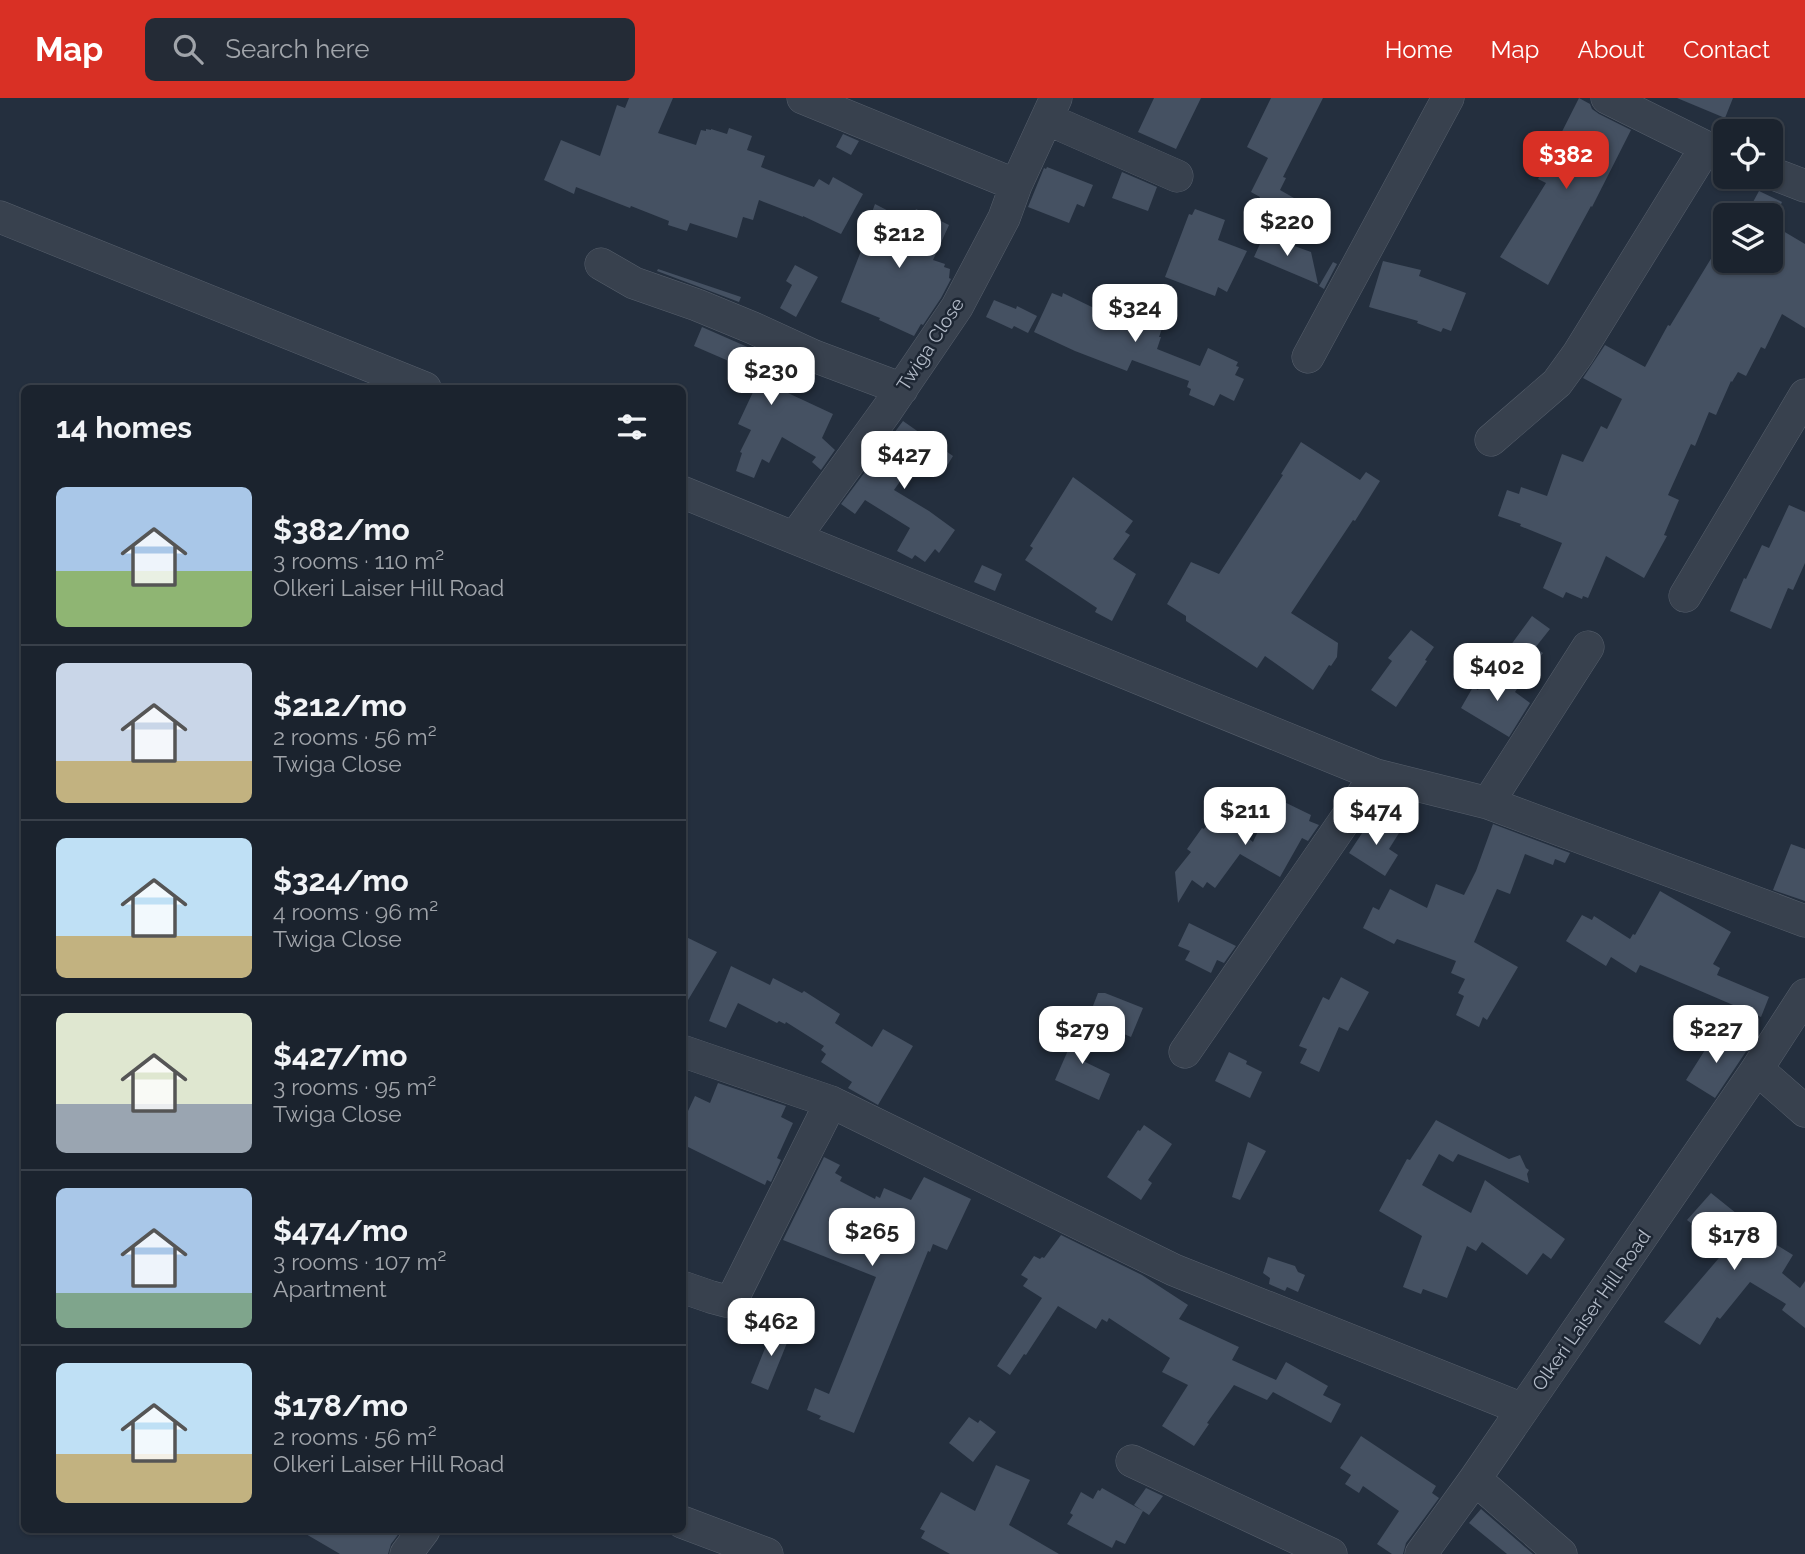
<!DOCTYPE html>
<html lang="en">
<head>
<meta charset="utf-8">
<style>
  body { margin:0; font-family:Raleway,sans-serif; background:#242b36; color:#f1f3f6; height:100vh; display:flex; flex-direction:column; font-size:26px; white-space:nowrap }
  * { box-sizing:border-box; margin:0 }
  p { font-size:23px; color:#a0a4aa }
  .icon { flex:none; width:38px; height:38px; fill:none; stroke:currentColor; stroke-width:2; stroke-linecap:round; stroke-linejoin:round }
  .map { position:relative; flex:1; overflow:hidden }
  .details { position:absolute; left:21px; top:287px; width:665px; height:1148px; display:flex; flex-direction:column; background:#1b232e; border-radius:10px; box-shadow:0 2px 5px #0004,0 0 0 2px #39404a }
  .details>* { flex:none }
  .tools { position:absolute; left:1713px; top:21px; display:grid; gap:14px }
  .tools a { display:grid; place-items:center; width:70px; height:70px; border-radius:10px; background:#1b232e; box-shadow:0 2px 5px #0004,0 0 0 2px #39404a; font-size:35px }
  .price { position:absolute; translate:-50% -60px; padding:0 16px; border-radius:14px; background:#fff; color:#222; font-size:23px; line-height:46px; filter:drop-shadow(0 2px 4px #0008) }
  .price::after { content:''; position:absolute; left:50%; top:42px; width:21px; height:16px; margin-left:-10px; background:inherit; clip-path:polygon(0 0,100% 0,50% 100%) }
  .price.active { background:#d93025; color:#fff }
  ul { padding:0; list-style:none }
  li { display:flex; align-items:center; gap:21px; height:175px; padding:0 35px }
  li+li { border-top:2px solid #39404a }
  li span { display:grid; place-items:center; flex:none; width:196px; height:140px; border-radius:10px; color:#555 }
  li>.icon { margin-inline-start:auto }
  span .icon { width:84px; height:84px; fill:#fffc; stroke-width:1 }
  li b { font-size:30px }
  h2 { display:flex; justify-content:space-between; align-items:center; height:84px; padding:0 35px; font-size:30px }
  header { display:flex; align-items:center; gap:42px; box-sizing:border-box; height:98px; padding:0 35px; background:#d93025; color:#fff }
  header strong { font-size:33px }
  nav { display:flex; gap:38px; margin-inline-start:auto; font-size:24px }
  .search { width:490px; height:63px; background:#242b36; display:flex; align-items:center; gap:18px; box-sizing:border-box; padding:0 24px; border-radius:10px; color:#a0a4aa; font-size:26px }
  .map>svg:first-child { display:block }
  .building { fill:#455162 }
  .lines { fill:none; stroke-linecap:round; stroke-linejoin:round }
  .minor-casing { stroke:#565f6c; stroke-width:33 }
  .minor { stroke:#38414e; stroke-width:32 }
  .labels { text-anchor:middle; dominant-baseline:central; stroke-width:5; stroke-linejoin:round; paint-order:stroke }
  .street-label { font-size:19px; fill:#b4bcc9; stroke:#1d2633 }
</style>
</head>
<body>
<header>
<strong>Map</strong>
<div class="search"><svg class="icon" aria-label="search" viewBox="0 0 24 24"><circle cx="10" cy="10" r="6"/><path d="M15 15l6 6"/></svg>Search here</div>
<nav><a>Home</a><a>Map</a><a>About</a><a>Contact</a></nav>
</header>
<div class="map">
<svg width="1805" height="1456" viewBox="0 0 1805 1456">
  <rect width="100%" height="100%" fill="#242f3e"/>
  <path class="building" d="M 629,0 L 673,0 L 658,35 L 696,47 L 701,32 L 706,33 L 706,31 L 711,32 L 711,31 L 727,36 L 729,30 L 752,38 L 747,52 L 765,58 L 761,69 L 814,89 L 819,81 L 829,87 L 833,79 L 863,96 L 841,136 L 803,118 L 803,119 L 759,102 L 753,122 L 743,119 L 737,140 L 690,125 L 687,133 L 668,127 L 669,123 L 631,108 L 630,110 L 576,89 L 574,96 L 544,82 L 561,42 L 600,58 L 617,7 L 625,10 Z
    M 1154,0 L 1201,0 L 1176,51 L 1138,34 Z
    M 1271,0 L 1323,0 L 1283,79 L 1286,80 L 1280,92 L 1308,108 L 1299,125 L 1258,103 L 1260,99 L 1251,94 L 1268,60 L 1247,49 Z
    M 1579,0 L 1590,6 L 1592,11 L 1599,16 L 1631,32 L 1592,109 L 1591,108 L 1548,187 L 1500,159 L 1546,85 L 1538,81 Z
    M 1677,0 L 1733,0 L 1725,20 Z
    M 843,36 L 859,43 L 851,57 L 836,49 Z
    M 1047,69 L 1093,87 L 1084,109 L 1077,106 L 1069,125 L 1028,109 L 1044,70 L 1046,71 Z
    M 1122,74 L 1157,89 L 1148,113 L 1112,100 Z
    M 1759,93 L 1782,104 L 1776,117 L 1746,117 Z
    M 875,106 L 910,124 L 916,111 L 949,127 L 933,162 L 945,166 L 944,169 L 950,171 L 949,180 L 951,181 L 941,200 L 923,227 L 921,226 L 914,238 L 879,222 L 880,220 L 841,204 L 863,148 L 860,147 Z
    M 1195,111 L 1225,122 L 1218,142 L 1247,153 L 1227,194 L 1218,189 L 1215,198 L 1165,179 L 1189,116 L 1192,117 Z
    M 1771,126 L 1805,146 L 1805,230 L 1782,216 L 1765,251 L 1761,249 L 1746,278 L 1738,274 L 1732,284 L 1731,283 L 1716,317 L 1709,314 L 1695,348 L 1691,346 L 1668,397 L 1679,402 L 1664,437 L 1667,438 L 1644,480 L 1606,458 L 1588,500 L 1583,498 L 1582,501 L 1566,494 L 1563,500 L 1543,490 L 1562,445 L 1520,428 L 1521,426 L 1498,418 L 1507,392 L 1519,396 L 1521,389 L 1547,398 L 1562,356 L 1583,364 L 1601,328 L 1607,331 L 1622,301 L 1583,280 L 1605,247 L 1645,269 L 1668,227 L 1670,228 L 1726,136 L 1726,163 L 1771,163 Z
    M 1264,137 L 1311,154 L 1318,186 L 1254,159 Z
    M 1383,163 L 1421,172 L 1419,178 L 1466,195 L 1451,233 L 1443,230 L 1441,234 L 1417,225 L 1418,223 L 1369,209 Z
    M 1333,164 L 1337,166 L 1324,191 L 1319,188 Z
    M 795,167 L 818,179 L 796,219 L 780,210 L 792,187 L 786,183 Z
    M 658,171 L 741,199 L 739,204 L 657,173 Z
    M 1052,195 L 1062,199 L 1063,195 L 1096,211 L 1133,226 L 1145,196 L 1171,206 L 1159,239 L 1161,239 L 1157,251 L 1200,268 L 1208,250 L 1238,264 L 1236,268 L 1239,269 L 1235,277 L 1244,281 L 1234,303 L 1220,296 L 1214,308 L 1189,297 L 1191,291 L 1187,289 L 1189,283 L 1132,262 L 1127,273 L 1075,253 L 1034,234 Z
    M 994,202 L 1016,211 L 1017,208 L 1037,218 L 1028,235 L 1014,228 L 1012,231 L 986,219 Z
    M 702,229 L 798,271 L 788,295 L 833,316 L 822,340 L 835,352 L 821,372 L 812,364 L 816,359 L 782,339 L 769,365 L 762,361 L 754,380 L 736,373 L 742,355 L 740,354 L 751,332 L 738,326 L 761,277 L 694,248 Z
    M 903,323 L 953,358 L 942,376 L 916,361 L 894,392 L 929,413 L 955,432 L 939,455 L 935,451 L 925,464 L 915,457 L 912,461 L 897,453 L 910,430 L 865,402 L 855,416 L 841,406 Z
    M 1301,344 L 1360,382 L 1366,374 L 1380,383 L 1355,423 L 1353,422 L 1291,515 L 1338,545 L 1337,559 L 1331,568 L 1329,567 L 1313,592 L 1265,558 L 1257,570 L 1186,523 L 1186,518 L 1167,506 L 1191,464 L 1219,476 L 1283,377 L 1281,376 Z
    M 1073,379 L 1133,423 L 1125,434 L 1130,437 L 1113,461 L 1136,476 L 1112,523 L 1095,514 L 1097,510 L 1025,462 L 1033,450 L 1030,448 Z
    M 1789,407 L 1805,414 L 1805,465 L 1793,492 L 1788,490 L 1771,531 L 1730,513 L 1744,480 L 1746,481 L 1762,447 L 1769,450 Z
    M 982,467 L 1002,476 L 995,493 L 974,484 Z
    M 1532,518 L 1550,531 L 1535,550 L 1543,555 L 1530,573 L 1505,555 Z
    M 1411,532 L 1434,549 L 1425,562 L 1427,563 L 1396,609 L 1371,592 L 1392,563 L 1388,560 Z
    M 1486,578 L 1524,581 L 1515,594 L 1530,605 L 1509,639 L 1461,610 L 1473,589 L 1478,592 Z
    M 1274,699 L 1311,717 L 1309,723 L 1319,727 L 1308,743 L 1302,740 L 1280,779 L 1240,756 L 1215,790 L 1207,784 L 1203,790 L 1192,782 L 1178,805 L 1175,774 L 1191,754 L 1187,751 L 1202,730 L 1204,731 L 1211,721 L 1227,733 L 1231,727 L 1253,744 Z
    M 1372,720 L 1399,735 L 1389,751 L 1398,757 L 1385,778 L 1349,755 Z
    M 1493,726 L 1570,755 L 1565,765 L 1555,761 L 1553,767 L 1525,756 L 1510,796 L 1497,791 L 1474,844 L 1518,869 L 1487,922 L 1483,919 L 1479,929 L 1456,917 L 1464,898 L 1458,895 L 1465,881 L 1451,875 L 1456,863 L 1397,841 L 1394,846 L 1363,830 L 1373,809 L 1379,812 L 1390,791 L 1427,810 L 1436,786 L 1464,797 L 1476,773 Z
    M 1791,746 L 1805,751 L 1805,803 L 1773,792 Z
    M 1660,793 L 1731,834 L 1713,866 L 1720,870 L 1717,877 L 1769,899 L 1761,919 L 1640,867 L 1636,875 L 1611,859 L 1606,868 L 1566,843 L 1582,817 L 1592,822 L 1594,818 L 1630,841 L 1633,836 L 1635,837 Z
    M 1189,825 L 1236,848 L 1224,865 L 1217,862 L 1211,875 L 1185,862 L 1190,853 L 1178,848 Z
    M 682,837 L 717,854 L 682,912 Z
    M 731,868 L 770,887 L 773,880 L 802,895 L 804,893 L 840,916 L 835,925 L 872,949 L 883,931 L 913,948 L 878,1007 L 848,990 L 852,984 L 821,964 L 826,956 L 821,952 L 824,948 L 786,924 L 785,926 L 779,923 L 777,925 L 738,905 L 726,930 L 709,923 Z
    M 1341,879 L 1369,894 L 1348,933 L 1339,929 L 1319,974 L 1300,965 L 1307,951 L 1299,948 L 1323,899 L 1329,902 Z
    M 1098,895 L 1105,895 L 1143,910 L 1131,939 L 1105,928 L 1103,934 L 1086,926 Z
    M 1075,928 L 1095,937 L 1083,963 L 1110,976 L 1099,1002 L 1055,982 L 1069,950 L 1065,948 Z
    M 1717,933 L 1747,952 L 1715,1000 L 1686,982 Z
    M 1229,954 L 1247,963 L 1246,966 L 1262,974 L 1250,1000 L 1215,983 Z
    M 718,985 L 786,1008 L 781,1019 L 793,1025 L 777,1060 L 781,1062 L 771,1084 L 767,1082 L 765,1087 L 682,1046 L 682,1011 L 688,1013 L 695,998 L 710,1005 Z
    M 1436,1022 L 1509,1061 L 1520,1057 L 1526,1070 L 1529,1072 L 1527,1076 L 1529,1085 L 1458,1056 L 1453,1064 L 1439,1056 L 1422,1087 L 1471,1115 L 1485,1082 L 1565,1141 L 1551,1161 L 1543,1155 L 1527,1177 L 1482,1144 L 1476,1153 L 1467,1148 L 1447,1200 L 1423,1191 L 1421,1196 L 1403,1189 L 1422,1138 L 1379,1113 L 1407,1061 L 1410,1062 Z
    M 1144,1027 L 1172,1046 L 1148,1082 L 1152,1085 L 1141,1102 L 1107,1079 L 1138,1032 L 1140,1033 Z
    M 1248,1044 L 1266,1053 L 1240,1102 L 1232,1099 Z
    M 824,1059 L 840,1067 L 835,1075 L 842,1079 L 840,1083 L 875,1101 L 876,1098 L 880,1100 L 884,1090 L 911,1102 L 924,1079 L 971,1101 L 947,1152 L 933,1146 L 930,1154 L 928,1153 L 854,1335 L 819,1321 L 821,1318 L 807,1312 L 815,1290 L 829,1296 L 876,1179 L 783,1142 Z
    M 1711,1095 L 1772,1144 L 1793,1157 L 1782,1175 L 1800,1190 L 1805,1183 L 1805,1230 L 1782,1212 L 1786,1206 L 1750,1184 L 1720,1221 L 1717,1219 L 1700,1247 L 1664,1224 L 1725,1153 L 1687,1122 Z
    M 1061,1137 L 1142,1177 L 1188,1207 L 1179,1221 L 1239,1249 L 1232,1262 L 1276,1282 L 1286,1264 L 1328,1288 L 1323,1297 L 1341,1306 L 1331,1325 L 1273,1294 L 1267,1302 L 1234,1287 L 1207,1325 L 1209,1326 L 1194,1348 L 1162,1328 L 1188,1287 L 1162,1274 L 1170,1260 L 1109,1220 L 1107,1224 L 1102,1221 L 1096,1231 L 1058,1208 L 1026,1257 L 1024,1256 L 1010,1277 L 997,1268 L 1042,1200 L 1023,1188 L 1028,1181 L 1021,1177 L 1034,1158 L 1040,1161 L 1042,1159 L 1044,1160 Z
    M 1268,1159 L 1295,1168 L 1298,1174 L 1305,1177 L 1298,1194 L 1287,1189 L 1285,1193 L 1269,1186 L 1270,1180 L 1263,1175 Z
    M 774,1228 L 791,1235 L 768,1292 L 751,1285 Z
    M 969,1319 L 978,1325 L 980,1322 L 996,1334 L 973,1364 L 949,1345 Z
    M 1361,1338 L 1436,1388 L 1432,1395 L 1439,1400 L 1406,1445 L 1403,1456 L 1392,1456 L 1377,1446 L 1399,1413 L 1363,1388 L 1359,1395 L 1345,1386 L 1351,1377 L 1340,1370 Z
    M 996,1367 L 1030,1382 L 1009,1427 L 1059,1456 L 950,1456 L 921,1440 L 925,1433 L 920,1431 L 941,1394 L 975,1413 Z
    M 1102,1390 L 1143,1413 L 1125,1446 L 1116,1442 L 1112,1450 L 1067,1426 L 1073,1417 L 1070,1415 L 1081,1394 L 1093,1401 L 1098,1392 L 1100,1393 Z
    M 1146,1390 L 1163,1398 L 1149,1417 L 1134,1407 Z
    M 1481,1411 L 1533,1456 L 1507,1456 L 1469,1425 Z
    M 299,1432 L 397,1432 L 400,1434 L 391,1446 L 388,1456 L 340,1456 Z"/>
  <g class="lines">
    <defs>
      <path id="minor" d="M 803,0 L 1016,87
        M 1607,0 L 1706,49 L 1726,57
        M 1047,21 L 1177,78
        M 1771,75 L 1805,88
        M 0,119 L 425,290
        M 601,166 L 634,185 L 697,207 L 753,230 L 814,258 L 902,291
        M 1308,259 L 1448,0
        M 1491,342 L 1557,285 L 1578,256 L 1706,49
        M 682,394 L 1376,677 L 1488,705 L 1805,823
        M 795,439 L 887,312 L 957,209 L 1004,120 L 1016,87 L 1056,0
        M 1685,498 L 1805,297
        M 1488,705 L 1588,549
        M 682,953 L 831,1004 L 1174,1172 L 1522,1311
        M 1185,954 L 1376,677
        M 1757,971 L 1805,1013
        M 682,1189 L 711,1199 L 726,1203 L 735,1196 L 831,1004
        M 1132,1363 L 1331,1456
        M 1475,1381 L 1561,1456
        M 682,1424 L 767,1456
        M 406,1456 L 424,1432
        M 1421,1456 L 1475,1381 L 1757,971 L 1805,897"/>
    </defs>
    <use href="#minor" class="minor-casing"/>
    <use href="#minor" class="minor"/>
  </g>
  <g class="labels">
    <g class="street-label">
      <text transform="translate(930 246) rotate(-57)">Twiga Close</text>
      <text transform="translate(1591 1212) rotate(-55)">Olkeri Laiser Hill Road</text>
    </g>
  </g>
</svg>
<div class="tools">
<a><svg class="icon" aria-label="locate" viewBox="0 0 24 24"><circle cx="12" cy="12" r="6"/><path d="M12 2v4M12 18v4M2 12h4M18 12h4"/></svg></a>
<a><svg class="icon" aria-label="layers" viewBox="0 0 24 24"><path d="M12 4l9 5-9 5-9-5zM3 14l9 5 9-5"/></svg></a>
</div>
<b class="price active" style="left:1566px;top:93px">$382</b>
<b class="price" style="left:1287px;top:160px">$220</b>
<b class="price" style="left:899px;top:172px">$212</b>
<b class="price" style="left:1135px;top:246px">$324</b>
<b class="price" style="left:771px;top:309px">$230</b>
<b class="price" style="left:904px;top:393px">$427</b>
<b class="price" style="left:1497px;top:605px">$402</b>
<b class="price" style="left:1245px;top:749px">$211</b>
<b class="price" style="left:1376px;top:749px">$474</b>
<b class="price" style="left:1716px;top:967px">$227</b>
<b class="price" style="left:1082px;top:968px">$279</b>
<b class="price" style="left:872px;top:1170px">$265</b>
<b class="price" style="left:1734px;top:1174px">$178</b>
<b class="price" style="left:771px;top:1260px">$462</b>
<section class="details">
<h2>14 homes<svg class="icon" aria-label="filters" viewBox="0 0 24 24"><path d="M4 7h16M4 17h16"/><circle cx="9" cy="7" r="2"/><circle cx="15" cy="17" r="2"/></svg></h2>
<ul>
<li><span style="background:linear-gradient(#a9c7e8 60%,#8fb573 0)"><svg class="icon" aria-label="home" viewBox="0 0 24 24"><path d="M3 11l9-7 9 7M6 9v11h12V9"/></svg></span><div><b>$382/mo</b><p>3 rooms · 110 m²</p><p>Olkeri Laiser Hill Road</p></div></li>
<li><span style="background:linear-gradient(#c9d6e8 70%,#c2b280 0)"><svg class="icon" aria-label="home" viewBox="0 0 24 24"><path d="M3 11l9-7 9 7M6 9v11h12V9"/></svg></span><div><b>$212/mo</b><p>2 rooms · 56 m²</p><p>Twiga Close</p></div></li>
<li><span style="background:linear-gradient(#bfe0f5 70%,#c2b280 0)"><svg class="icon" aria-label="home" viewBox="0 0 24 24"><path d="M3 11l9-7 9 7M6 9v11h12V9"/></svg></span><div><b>$324/mo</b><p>4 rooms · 96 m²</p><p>Twiga Close</p></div></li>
<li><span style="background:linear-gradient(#dfe7d0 65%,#9aa5b1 0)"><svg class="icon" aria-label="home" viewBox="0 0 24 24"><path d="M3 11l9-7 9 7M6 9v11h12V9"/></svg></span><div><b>$427/mo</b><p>3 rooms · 95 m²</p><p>Twiga Close</p></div></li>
<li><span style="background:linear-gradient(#a9c7e8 75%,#7fa58c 0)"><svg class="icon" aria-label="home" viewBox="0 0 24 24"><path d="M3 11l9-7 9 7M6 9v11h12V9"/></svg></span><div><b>$474/mo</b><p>3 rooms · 107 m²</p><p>Apartment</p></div></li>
<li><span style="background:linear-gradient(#bfe0f5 65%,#c2b280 0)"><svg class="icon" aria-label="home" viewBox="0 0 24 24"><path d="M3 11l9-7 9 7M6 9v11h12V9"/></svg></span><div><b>$178/mo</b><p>2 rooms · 56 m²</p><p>Olkeri Laiser Hill Road</p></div></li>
</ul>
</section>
</div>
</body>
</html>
